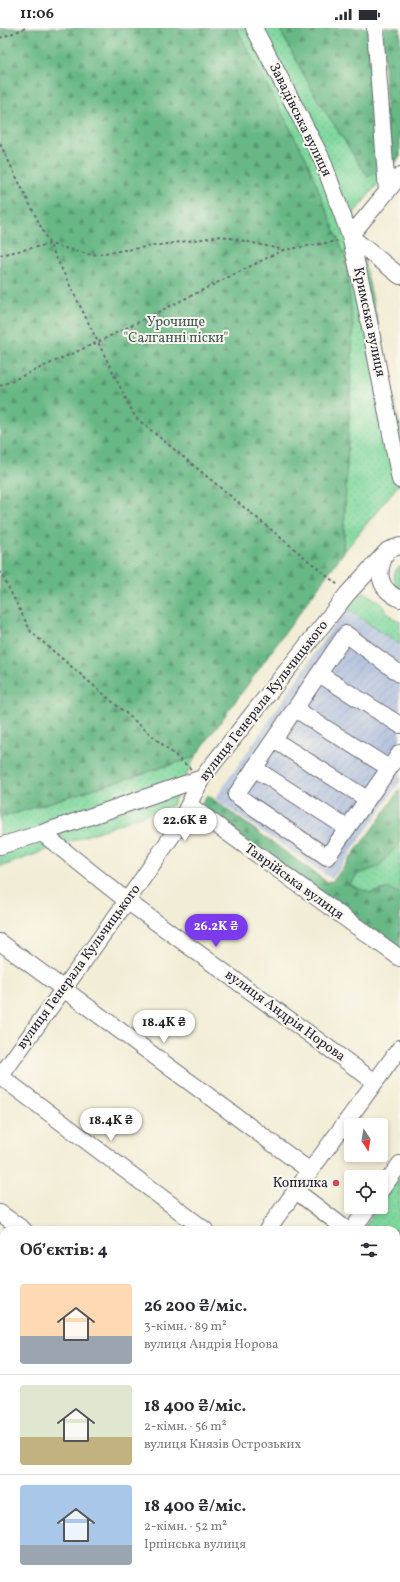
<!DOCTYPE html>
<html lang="uk">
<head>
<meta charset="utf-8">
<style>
  body { margin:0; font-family:Vollkorn,serif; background:#f7f7f7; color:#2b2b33; height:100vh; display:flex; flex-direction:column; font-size:15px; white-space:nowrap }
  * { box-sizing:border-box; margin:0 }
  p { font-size:13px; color:#7c7c81 }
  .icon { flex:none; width:22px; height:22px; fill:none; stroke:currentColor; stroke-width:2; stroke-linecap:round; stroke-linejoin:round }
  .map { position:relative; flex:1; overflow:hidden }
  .panel { position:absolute; left:0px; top:1198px; width:400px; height:356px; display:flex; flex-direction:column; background:#fff; border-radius:12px 12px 0 0; box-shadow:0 2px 6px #0003 }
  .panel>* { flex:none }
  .needle { width:26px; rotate:168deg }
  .controls { position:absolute; left:344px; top:1090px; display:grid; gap:8px }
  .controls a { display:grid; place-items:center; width:44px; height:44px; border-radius:4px; background:#fff; box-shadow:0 2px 6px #0003; font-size:20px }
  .price { position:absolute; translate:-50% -34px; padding:0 9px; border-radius:14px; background:#fff; color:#222; font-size:13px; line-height:26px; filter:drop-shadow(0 1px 2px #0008) }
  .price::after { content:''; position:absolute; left:50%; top:24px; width:12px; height:9px; margin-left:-6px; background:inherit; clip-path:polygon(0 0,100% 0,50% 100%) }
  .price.active { background:#7c3aed; color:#fff }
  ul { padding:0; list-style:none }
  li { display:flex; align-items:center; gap:12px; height:100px; padding:0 20px }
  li+li { border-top:1px solid #e1e1e2 }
  li span { display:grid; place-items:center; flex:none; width:112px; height:80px; border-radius:4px; color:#555 }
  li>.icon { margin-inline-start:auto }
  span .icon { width:48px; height:48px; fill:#fffc; stroke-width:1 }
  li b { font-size:17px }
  h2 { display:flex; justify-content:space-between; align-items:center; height:48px; padding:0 20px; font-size:17px }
  .status { display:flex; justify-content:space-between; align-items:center; height:28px; padding:0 20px; background:#fff; direction:ltr }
  .status svg { height:11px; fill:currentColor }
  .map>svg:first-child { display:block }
  .industrial { fill:url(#industrial-furrows) }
  .grass { fill:url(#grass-dots); stroke:#507d6c }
  .forest { fill:url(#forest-firs); stroke:#446d60 }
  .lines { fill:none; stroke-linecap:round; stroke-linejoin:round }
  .minor-casing { stroke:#6b6971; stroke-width:18 }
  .path { stroke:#6b6971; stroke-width:2; stroke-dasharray:3 3; stroke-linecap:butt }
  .minor { stroke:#fff; stroke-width:16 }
  .poi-dot { fill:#d1495b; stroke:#fbf7ec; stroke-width:1.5 }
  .labels { text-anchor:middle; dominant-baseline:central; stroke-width:4; stroke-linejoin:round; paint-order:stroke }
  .street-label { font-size:14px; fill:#22223b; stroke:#fbf7ec }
  .park-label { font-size:14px; fill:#3e5959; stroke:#fbf7ec }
  .poi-label { font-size:14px; fill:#22223b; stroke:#fbf7ec; text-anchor:end }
</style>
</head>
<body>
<div class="status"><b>11:06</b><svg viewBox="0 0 49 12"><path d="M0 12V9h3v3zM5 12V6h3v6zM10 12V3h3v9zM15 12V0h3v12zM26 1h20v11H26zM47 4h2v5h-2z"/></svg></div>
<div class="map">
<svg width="400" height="1554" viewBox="0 0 400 1554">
  <defs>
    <pattern id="industrial-furrows" width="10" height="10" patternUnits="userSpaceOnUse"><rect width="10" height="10" fill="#b7c5de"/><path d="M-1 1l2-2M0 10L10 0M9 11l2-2" fill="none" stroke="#9da9bf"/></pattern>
    <pattern id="grass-dots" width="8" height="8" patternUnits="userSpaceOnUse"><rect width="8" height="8" fill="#7fd89e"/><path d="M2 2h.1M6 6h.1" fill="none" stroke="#6db989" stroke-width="1.8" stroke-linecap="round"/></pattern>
    <pattern id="forest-firs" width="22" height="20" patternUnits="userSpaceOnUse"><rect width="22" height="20" fill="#67b885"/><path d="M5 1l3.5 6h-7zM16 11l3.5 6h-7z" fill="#54956e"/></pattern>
  </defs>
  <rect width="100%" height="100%" fill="#fbf7ec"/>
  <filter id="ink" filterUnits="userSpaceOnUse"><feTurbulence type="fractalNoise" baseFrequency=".025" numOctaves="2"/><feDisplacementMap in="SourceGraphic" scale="8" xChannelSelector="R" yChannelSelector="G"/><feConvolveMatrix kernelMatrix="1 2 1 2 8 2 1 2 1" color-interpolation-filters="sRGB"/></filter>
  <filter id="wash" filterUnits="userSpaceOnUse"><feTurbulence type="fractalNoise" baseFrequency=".012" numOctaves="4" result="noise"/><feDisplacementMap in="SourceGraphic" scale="16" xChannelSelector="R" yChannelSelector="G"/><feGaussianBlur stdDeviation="0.9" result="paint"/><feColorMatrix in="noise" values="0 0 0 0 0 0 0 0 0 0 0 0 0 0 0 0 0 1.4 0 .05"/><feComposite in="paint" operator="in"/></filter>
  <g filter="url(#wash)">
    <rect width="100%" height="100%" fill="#f2edd6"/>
    <path class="industrial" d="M 346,580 L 400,617 L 400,754 L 332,851 L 215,771 Z"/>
    <path class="grass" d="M 236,0 L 279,0 L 316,69 L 368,149 L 368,0 L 395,132 L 400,127 L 400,129 L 354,185 L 400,399 L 400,455 L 343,525 L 353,300 L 306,130 Z
      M 400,537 L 400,562 L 396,559 C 393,550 393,543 400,537 Z
      M 365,565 L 378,573 L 393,590 L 400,593 L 400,617 L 346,580 C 351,571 354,567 365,565 Z
      M 195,729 L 172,777 L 0,839 L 0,790 Z
      M 400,815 L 400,866 L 389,860 L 371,865 L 349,858 L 358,846 L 378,839 Z
      M 400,1149 L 400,1234 L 396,1232 L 396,1202 L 364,1202 L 365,1198 L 378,1179 L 381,1179 L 381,1175 Z"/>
    <path class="forest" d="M 0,0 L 236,0 L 306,130 L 346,231 L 353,300 L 343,525 L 195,729 L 0,790 Z
      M 279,0 L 368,0 L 379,144 L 368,149 L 316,69 Z
      M 382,0 L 400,0 L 400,127 L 396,132 L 389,131 Z
      M 400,761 L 400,815 L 378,839 L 358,846 L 349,857 L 371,865 L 389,860 L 400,866 L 400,922 L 199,780 L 207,767 L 327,854 L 333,853 L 384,785 Z"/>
  </g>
  <g filter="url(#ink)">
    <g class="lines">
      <defs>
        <path id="minor" d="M 254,0 L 322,131 L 350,208 L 363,263 L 400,452
          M 375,0 L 387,164
          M 350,208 L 400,148
          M 350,208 L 400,248
          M 386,526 C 380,537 377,552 387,562 C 390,566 396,569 400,571
          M 319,646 L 400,697
          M 400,646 L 346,606 L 236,767 L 327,829 L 400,725
          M 295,681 L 389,740
          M 274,712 L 367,771
          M 254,740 L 347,800
          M 189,777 L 400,930
          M 42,805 L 127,873 L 375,1054
          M 0,818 L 42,805 L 202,750
          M 0,914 L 310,1143
          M 0,1048 L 205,1202
          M 0,1049 L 127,873 L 176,802 L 202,750 L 348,565 L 388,522 L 400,518
          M 381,1162 L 400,1136
          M 296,1163 L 347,1202
          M 0,1185 L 24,1202
          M 267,1202 L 400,1020
          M 352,1202 L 369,1179
          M 396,1239 L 400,1242
          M 0,1324 L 4,1327
          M 396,1368 L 400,1371
          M 0,1458 L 4,1461
          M 396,1518 L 400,1513
          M 127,1550 L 132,1554
          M 314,1550 L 319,1554
          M 5,1554 L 8,1550
          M 369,1554 L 372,1550"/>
      </defs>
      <use href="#minor" class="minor-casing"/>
      <path class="path" d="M 0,10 L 26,0
        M 0,116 L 135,389 L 338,557
        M 0,227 L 50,216 L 91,227 L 222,208 L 284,222 L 337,213
        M 0,358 L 98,314 L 283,222
        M 0,543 L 31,604 L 191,741
        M 396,1223 L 400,1223"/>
      <use href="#minor" class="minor"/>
    </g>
  </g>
  <circle class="poi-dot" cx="336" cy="1155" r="4"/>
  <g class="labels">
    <g class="street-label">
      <text transform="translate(300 92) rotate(64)">Завадівська вулиця</text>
      <text transform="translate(369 294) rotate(78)">Кримська вулиця</text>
      <text transform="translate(264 673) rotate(-52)">вулиця Генерала Кульчицького</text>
      <text transform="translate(294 854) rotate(36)">Таврійська вулиця</text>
      <text transform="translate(79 939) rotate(-54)">вулиця Генерала Кульчицького</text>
      <text transform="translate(285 988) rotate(36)">вулиця Андрія Норова</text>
    </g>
    <g class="park-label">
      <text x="176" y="294">Урочище<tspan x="176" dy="16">"Салганні піски"</tspan></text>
    </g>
    <g class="poi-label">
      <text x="328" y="1155">Копилка</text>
    </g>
  </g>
</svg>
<div class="controls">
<a><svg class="needle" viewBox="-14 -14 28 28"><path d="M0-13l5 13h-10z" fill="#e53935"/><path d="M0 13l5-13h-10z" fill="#7c7c81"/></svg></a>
<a><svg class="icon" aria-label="locate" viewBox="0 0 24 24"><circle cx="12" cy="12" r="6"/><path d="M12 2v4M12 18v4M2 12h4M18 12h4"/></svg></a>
</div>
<b class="price" style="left:185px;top:814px">22.6K ₴</b>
<b class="price active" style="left:216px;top:920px">26.2K ₴</b>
<b class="price" style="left:164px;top:1016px">18.4K ₴</b>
<b class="price" style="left:111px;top:1114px">18.4K ₴</b>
<section class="panel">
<h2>Об’єктів: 4<svg class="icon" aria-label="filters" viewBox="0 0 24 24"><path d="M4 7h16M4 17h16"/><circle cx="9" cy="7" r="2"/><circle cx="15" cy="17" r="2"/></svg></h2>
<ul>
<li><span style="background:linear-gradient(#ffd9b3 65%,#9aa5b1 0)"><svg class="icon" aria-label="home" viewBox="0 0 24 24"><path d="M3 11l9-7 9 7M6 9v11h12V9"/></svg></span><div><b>26 200 ₴/міс.</b><p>3-кімн. · 89 m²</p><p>вулиця Андрія Норова</p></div></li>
<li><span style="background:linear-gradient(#dfe7d0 65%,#c2b280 0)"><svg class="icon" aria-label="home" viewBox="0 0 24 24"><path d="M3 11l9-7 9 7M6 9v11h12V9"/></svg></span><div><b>18 400 ₴/міс.</b><p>2-кімн. · 56 m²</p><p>вулиця Князів Острозьких</p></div></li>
<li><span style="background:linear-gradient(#a9c7e8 75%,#9aa5b1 0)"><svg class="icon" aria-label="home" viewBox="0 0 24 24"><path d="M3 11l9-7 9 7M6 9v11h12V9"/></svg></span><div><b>18 400 ₴/міс.</b><p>2-кімн. · 52 m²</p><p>Ірпінська вулиця</p></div></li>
</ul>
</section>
</div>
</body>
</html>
